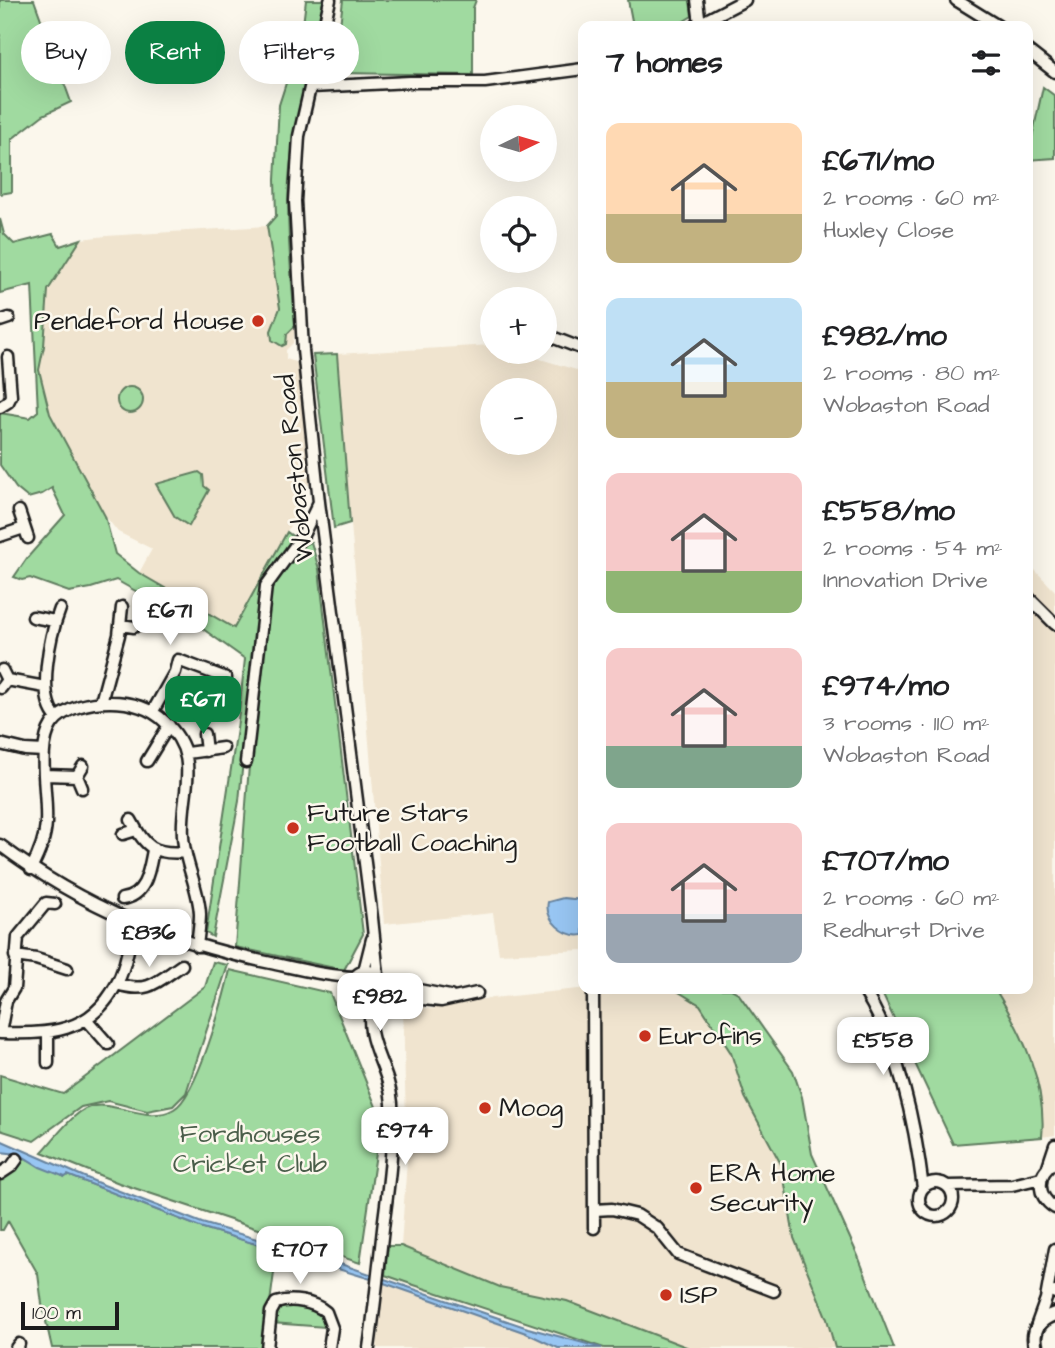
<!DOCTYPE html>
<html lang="en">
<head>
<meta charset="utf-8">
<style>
  body { margin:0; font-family:"Architects Daughter",sans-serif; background:#f6f6f6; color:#202124; height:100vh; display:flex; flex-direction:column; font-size:26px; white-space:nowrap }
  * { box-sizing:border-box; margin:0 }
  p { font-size:23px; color:#757577 }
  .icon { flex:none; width:38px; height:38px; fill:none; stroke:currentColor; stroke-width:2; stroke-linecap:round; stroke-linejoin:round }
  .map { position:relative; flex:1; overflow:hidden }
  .side { position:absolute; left:578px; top:21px; width:455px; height:973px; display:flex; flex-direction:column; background:#fff; border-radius:14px; box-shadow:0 7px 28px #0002 }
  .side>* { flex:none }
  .banner { position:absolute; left:21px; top:21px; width:452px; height:63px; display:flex; gap:14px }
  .needle { width:46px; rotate:85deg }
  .tools { position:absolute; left:480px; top:105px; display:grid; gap:14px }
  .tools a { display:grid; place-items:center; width:77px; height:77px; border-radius:50%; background:#fff; box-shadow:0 7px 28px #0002; font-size:35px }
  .scale { position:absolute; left:21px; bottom:18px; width:98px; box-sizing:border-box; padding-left:7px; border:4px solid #1c1c1c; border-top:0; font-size:19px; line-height:24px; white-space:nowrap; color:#1c1c1c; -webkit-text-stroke:5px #fbf7ec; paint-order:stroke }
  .price { position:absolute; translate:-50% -60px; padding:0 16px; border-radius:14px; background:#fff; color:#222; font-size:23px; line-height:46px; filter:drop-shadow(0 2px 4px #0008) }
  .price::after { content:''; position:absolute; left:50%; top:42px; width:21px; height:16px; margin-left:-10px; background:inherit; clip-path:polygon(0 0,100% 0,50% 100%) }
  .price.active { background:#0b8043; color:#fff }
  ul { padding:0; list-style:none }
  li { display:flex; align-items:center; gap:21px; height:175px; padding:0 28px }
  li span { display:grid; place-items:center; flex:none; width:196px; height:140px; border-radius:14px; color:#555 }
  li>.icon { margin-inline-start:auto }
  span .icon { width:84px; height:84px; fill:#fffc; stroke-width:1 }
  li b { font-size:30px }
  h2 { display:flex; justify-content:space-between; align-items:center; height:84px; padding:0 28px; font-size:30px }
  .pill { padding:0 24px; border-radius:32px; background:#fff; box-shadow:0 7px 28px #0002; font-size:24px; line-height:63px }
  .pill.active { background:#0b8043; color:#fff }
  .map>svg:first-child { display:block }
  .built { fill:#f0e4cf; fill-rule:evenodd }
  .green { fill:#a0daa0; stroke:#5e7b5e; stroke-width:2 }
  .water { fill:#98c6f3; stroke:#66829d; stroke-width:2 }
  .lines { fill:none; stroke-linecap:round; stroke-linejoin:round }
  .minor-casing { stroke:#1c1c1c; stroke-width:15 }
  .major-casing { stroke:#1c1c1c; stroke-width:18 }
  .minor { stroke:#fbf7ec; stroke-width:10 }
  .major { stroke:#fbf7ec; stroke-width:12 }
  .poi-dot { fill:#c8321e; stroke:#fbf7ec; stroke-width:2.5 }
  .labels { text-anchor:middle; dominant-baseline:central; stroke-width:5; stroke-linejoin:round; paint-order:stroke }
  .poi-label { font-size:26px; fill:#1c1c1c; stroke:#fbf7ec; text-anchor:start }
  .street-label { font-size:26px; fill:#1c1c1c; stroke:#fbf7ec }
  .park-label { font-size:26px; fill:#4a5e4a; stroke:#fbf7ec }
</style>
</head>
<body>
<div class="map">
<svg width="1055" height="1348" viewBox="0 0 1055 1348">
  <rect width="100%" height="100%" fill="#fbf7ec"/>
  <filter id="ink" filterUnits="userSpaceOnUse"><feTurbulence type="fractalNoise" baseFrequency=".0143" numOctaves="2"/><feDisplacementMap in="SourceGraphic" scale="14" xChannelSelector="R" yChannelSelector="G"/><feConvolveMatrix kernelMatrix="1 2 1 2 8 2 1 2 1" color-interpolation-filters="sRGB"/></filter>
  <g filter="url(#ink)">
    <path class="built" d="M 267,226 L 280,308 L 271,331 L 277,344 L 281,346 L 286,344 L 287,334 L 295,326 L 293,343 L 286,350 L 286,359 L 296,362 L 299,367 L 312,477 L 287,532 L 234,628 L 139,573 L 152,549 L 118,532 L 102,512 L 50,414 L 39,370 L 44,346 L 48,290 L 81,239 L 106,236 Z
      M 492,345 L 492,352 L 517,352 L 583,372 L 583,950 L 499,954 L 493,913 L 384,924 L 337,354 ZM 492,390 L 544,390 L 544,443 L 492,443 Z
      M 1027,562 L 1055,591 L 1055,1135 L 1042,1137 L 1043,1122 L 1040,1092 L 1017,1025 L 995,989 L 1027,989 Z
      M 578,989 L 674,989 L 700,1005 L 731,1053 L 745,1097 L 782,1166 L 794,1238 L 819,1291 L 835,1348 L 686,1348 L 567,1301 L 500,1287 L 401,1246 L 407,1160 L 403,1007 L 412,1005 L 431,1009 L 465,1001 Z
      M 384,1283 L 526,1333 L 558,1348 L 377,1348 Z"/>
    <path class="green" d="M 0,0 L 34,0 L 71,102 L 43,115 L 12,139 L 12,192 L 0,194 Z
      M 306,0 L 326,0 C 312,59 293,120 289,180 C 286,229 292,278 295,326 L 287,334 L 286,344 L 282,346 L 272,340 L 271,331 L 280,308 L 267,226 L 276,216 L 275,180 L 279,105 L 302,33 Z
      M 343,0 L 476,0 L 473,8 L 473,75 L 337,73 L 336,60 Z
      M 628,0 L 690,0 L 692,16 L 676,26 L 633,26 Z
      M 1043,87 L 1055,96 L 1055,158 L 1027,160 Z
      M 0,219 L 4,234 L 14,244 L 53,234 L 60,246 L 81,239 L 48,290 L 44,346 L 39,370 L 50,414 L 105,516 L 115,554 L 139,573 L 234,628 L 287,532 L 295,538 L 272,569 L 259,598 L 239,801 L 213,937 L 206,933 L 237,729 L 245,659 L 203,629 L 116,580 L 91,588 L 69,592 L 30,578 L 22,580 L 14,577 L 27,558 L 65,515 L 52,488 L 42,494 L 28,498 L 16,488 L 0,465 L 0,413 L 30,418 L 38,411 L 32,285 L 0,293 Z
      M 337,354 L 350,523 L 334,528 L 313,355 Z
      M117 400a13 13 0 1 1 26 0a13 13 0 1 1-26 0Z
      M 199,472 L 203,475 L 204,486 L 209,490 L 189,526 L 175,517 L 156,484 Z
      M 311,542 L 319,569 L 322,596 L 363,934 L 344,970 L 235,947 L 249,766 L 270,586 L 302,545 Z
      M 213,962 L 228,965 L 186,1093 L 173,1106 L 147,1111 L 108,1101 L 81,1107 L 34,1141 L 0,1130 L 0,1075 L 63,1094 L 205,987 Z
      M 230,970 L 330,993 L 381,1119 L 360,1263 L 119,1183 L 42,1152 C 54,1139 66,1122 80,1112 C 108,1092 143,1127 174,1109 C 197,1096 224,997 230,970 Z
      M 674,989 L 731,989 L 738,993 L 793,1071 L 802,1097 L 812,1154 L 858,1256 L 894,1348 L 835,1348 L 827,1319 L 794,1238 L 782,1166 L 745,1097 L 731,1053 L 700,1005 Z
      M 880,989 L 995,989 C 1022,1032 1047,1084 1042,1137 L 953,1144 Z
      M 23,1157 L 65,1177 L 68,1175 L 200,1227 L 277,1250 L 264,1348 L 52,1348 L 42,1304 L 38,1274 L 8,1221 L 3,1230 L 0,1230 L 0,1178 L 21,1163 Z
      M 388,1246 L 401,1246 L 500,1287 L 567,1301 L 689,1348 L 604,1348 L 408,1283 L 385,1275 Z
      M 295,1305 L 314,1309 L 323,1315 L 325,1327 L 272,1323 L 277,1309 Z"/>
    <path class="water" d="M 563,898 L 583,900 L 583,935 C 565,938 544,920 548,902 Z
      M 0,1140 L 96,1182 L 202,1223 L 329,1260 L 528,1328 L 602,1348 L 558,1348 L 526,1333 L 384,1283 L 200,1227 L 68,1175 L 65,1177 L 40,1167 L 19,1154 L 0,1152 Z"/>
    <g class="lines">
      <defs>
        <path id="minor" d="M 330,0 L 299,136 L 295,201 L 303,350 L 319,502 L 372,918 L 378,975
          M 697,0 L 700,24
          M 956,0 L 998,26
          M 695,26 L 745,0
          M 1027,50 L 1055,72
          M 311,87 L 410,82 L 485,82 L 583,69
          M 0,321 L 9,318
          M 544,334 L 583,349
          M 0,407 L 8,402 L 11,396 L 8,357
          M 19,511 L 28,538
          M 0,536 L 24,528
          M 1027,596 L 1055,624
          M 33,617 L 55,621
          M 121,625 L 134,627
          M 7,680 L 45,687
          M 1,688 L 7,680 L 2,670
          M 101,702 L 119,635 L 122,607
          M 153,711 L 175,672 L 178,660 L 226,678
          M 57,718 C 36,697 50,635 60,609
          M 204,734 L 206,751
          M 0,744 L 25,750 L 44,751
          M 187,753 L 223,748
          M 147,761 L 169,725
          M 246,762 L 266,586 L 303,535 L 319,502
          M 45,775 L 77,776
          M 82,788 L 77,776 L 83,766
          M 131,820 C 145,847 154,855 185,852
          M 123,834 L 136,830
          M 0,845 C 84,908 169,942 271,963 C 299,969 326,976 355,977
          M 31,869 C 39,854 45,840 46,823 C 48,794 36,748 52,724 C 64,707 91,702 110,702 C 131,702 149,707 164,721 C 204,757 180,792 183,836 C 184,862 199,888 200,914 C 200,925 198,936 197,946
          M 122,899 C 146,896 149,871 153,850
          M 15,956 L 36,959 L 67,969
          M352 986a15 15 0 1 1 30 0a15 15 0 1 1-30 0Z
          M 364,971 L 372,939
          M 382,983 L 450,996
          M 117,984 C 149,994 157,982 182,965
          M 593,989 L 594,1228
          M 863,989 C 898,1044 915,1124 923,1188
          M 379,996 L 389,995 L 441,1001 L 477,993
          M 87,1020 L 108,1044
          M 48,1032 L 48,1063
          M 0,1033 C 49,1034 90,1034 116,985 C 126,968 129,943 134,923
          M 0,1033 L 6,1001 L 14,988 L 18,937 L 46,903 L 55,904
          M 1055,1162 C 1036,1174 1036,1196 1055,1208
          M 1048,1166 L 1055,1145
          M 0,1174 L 12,1166 L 17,1159
          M919 1199a17 17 0 1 1 34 0a17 17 0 1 1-34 0Z
          M 948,1186 L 1012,1185 L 1041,1178
          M 594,1210 L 612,1209 L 637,1215 L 657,1228 L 678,1254 L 774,1291
          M 1055,1292 L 1055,1293
          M 1037,1324 L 1046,1299 L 1055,1249
          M 16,1348 L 19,1344
          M 267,1348 L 271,1312 L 276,1303 C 291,1298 313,1301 326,1312 L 332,1328 L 329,1348
          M 369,1348 C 375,1305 379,1263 384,1220 C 389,1182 394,1142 392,1103 C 389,1064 361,1041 373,1000"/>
        <path id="major" d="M 1036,1348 C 1031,1331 1039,1319 1055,1314"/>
      </defs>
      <use href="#minor" class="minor-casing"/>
      <use href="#major" class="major-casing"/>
      <use href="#minor" class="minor"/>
      <use href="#major" class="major"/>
    </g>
  </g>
  <g class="poi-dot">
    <circle cx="258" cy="321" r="7"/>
    <circle cx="293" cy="828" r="7"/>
    <circle cx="645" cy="1036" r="7"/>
    <circle cx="485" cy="1108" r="7"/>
    <circle cx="696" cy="1188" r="7"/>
    <circle cx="666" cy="1295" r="7"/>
  </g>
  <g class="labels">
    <g class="poi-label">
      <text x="244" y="321" text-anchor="end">Pendeford House</text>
      <text x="307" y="813">Future Stars<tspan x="307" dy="30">Football Coaching</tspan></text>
      <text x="659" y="1036">Eurofins</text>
      <text x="499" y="1108">Moog</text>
      <text x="710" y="1173">ERA Home<tspan x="710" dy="30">Security</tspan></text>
      <text x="680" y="1295">ISP</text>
    </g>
    <g class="street-label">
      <text transform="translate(295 468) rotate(-96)">Wobaston Road</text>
    </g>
    <g class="park-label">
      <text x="250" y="1134">Fordhouses<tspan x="250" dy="30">Cricket Club</tspan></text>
    </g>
  </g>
</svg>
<div class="tools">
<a><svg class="needle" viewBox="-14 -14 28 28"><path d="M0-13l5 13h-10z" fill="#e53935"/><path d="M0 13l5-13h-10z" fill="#757577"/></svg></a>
<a><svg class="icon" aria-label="locate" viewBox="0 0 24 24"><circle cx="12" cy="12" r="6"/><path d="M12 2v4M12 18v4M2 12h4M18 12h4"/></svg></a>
<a>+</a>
<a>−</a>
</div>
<div class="scale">100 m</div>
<b class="price" style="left:170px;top:647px">£671</b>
<b class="price active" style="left:203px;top:736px">£671</b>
<b class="price" style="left:149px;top:969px">£836</b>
<b class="price" style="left:380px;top:1033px">£982</b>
<b class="price" style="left:883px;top:1077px">£558</b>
<b class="price" style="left:405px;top:1167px">£974</b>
<b class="price" style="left:300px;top:1286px">£707</b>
<div class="banner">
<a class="pill">Buy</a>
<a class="pill active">Rent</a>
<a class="pill">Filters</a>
</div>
<section class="side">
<h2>7 homes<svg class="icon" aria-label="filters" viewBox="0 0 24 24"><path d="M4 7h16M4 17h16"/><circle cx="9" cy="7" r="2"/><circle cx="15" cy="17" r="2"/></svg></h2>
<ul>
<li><span style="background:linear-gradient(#ffd9b3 65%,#c2b280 0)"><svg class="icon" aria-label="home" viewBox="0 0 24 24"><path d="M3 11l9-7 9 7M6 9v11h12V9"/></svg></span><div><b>£671/mo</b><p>2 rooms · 60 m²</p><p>Huxley Close</p></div></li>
<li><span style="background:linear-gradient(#bfe0f5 60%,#c2b280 0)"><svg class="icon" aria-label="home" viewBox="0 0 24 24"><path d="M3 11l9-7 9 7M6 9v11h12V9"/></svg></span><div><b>£982/mo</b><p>2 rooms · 80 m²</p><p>Wobaston Road</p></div></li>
<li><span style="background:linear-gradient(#f6c9c9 70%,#8fb573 0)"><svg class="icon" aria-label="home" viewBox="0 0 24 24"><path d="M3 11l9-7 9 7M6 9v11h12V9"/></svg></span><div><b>£558/mo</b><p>2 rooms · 54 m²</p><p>Innovation Drive</p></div></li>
<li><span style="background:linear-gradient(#f6c9c9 70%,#7fa58c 0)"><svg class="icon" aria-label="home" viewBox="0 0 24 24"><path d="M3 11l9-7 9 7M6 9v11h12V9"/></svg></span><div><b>£974/mo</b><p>3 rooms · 110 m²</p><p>Wobaston Road</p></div></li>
<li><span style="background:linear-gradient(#f6c9c9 65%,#9aa5b1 0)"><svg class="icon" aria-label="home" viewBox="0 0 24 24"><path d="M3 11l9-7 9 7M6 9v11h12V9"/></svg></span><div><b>£707/mo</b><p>2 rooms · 60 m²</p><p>Redhurst Drive</p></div></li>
</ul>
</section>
</div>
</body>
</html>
